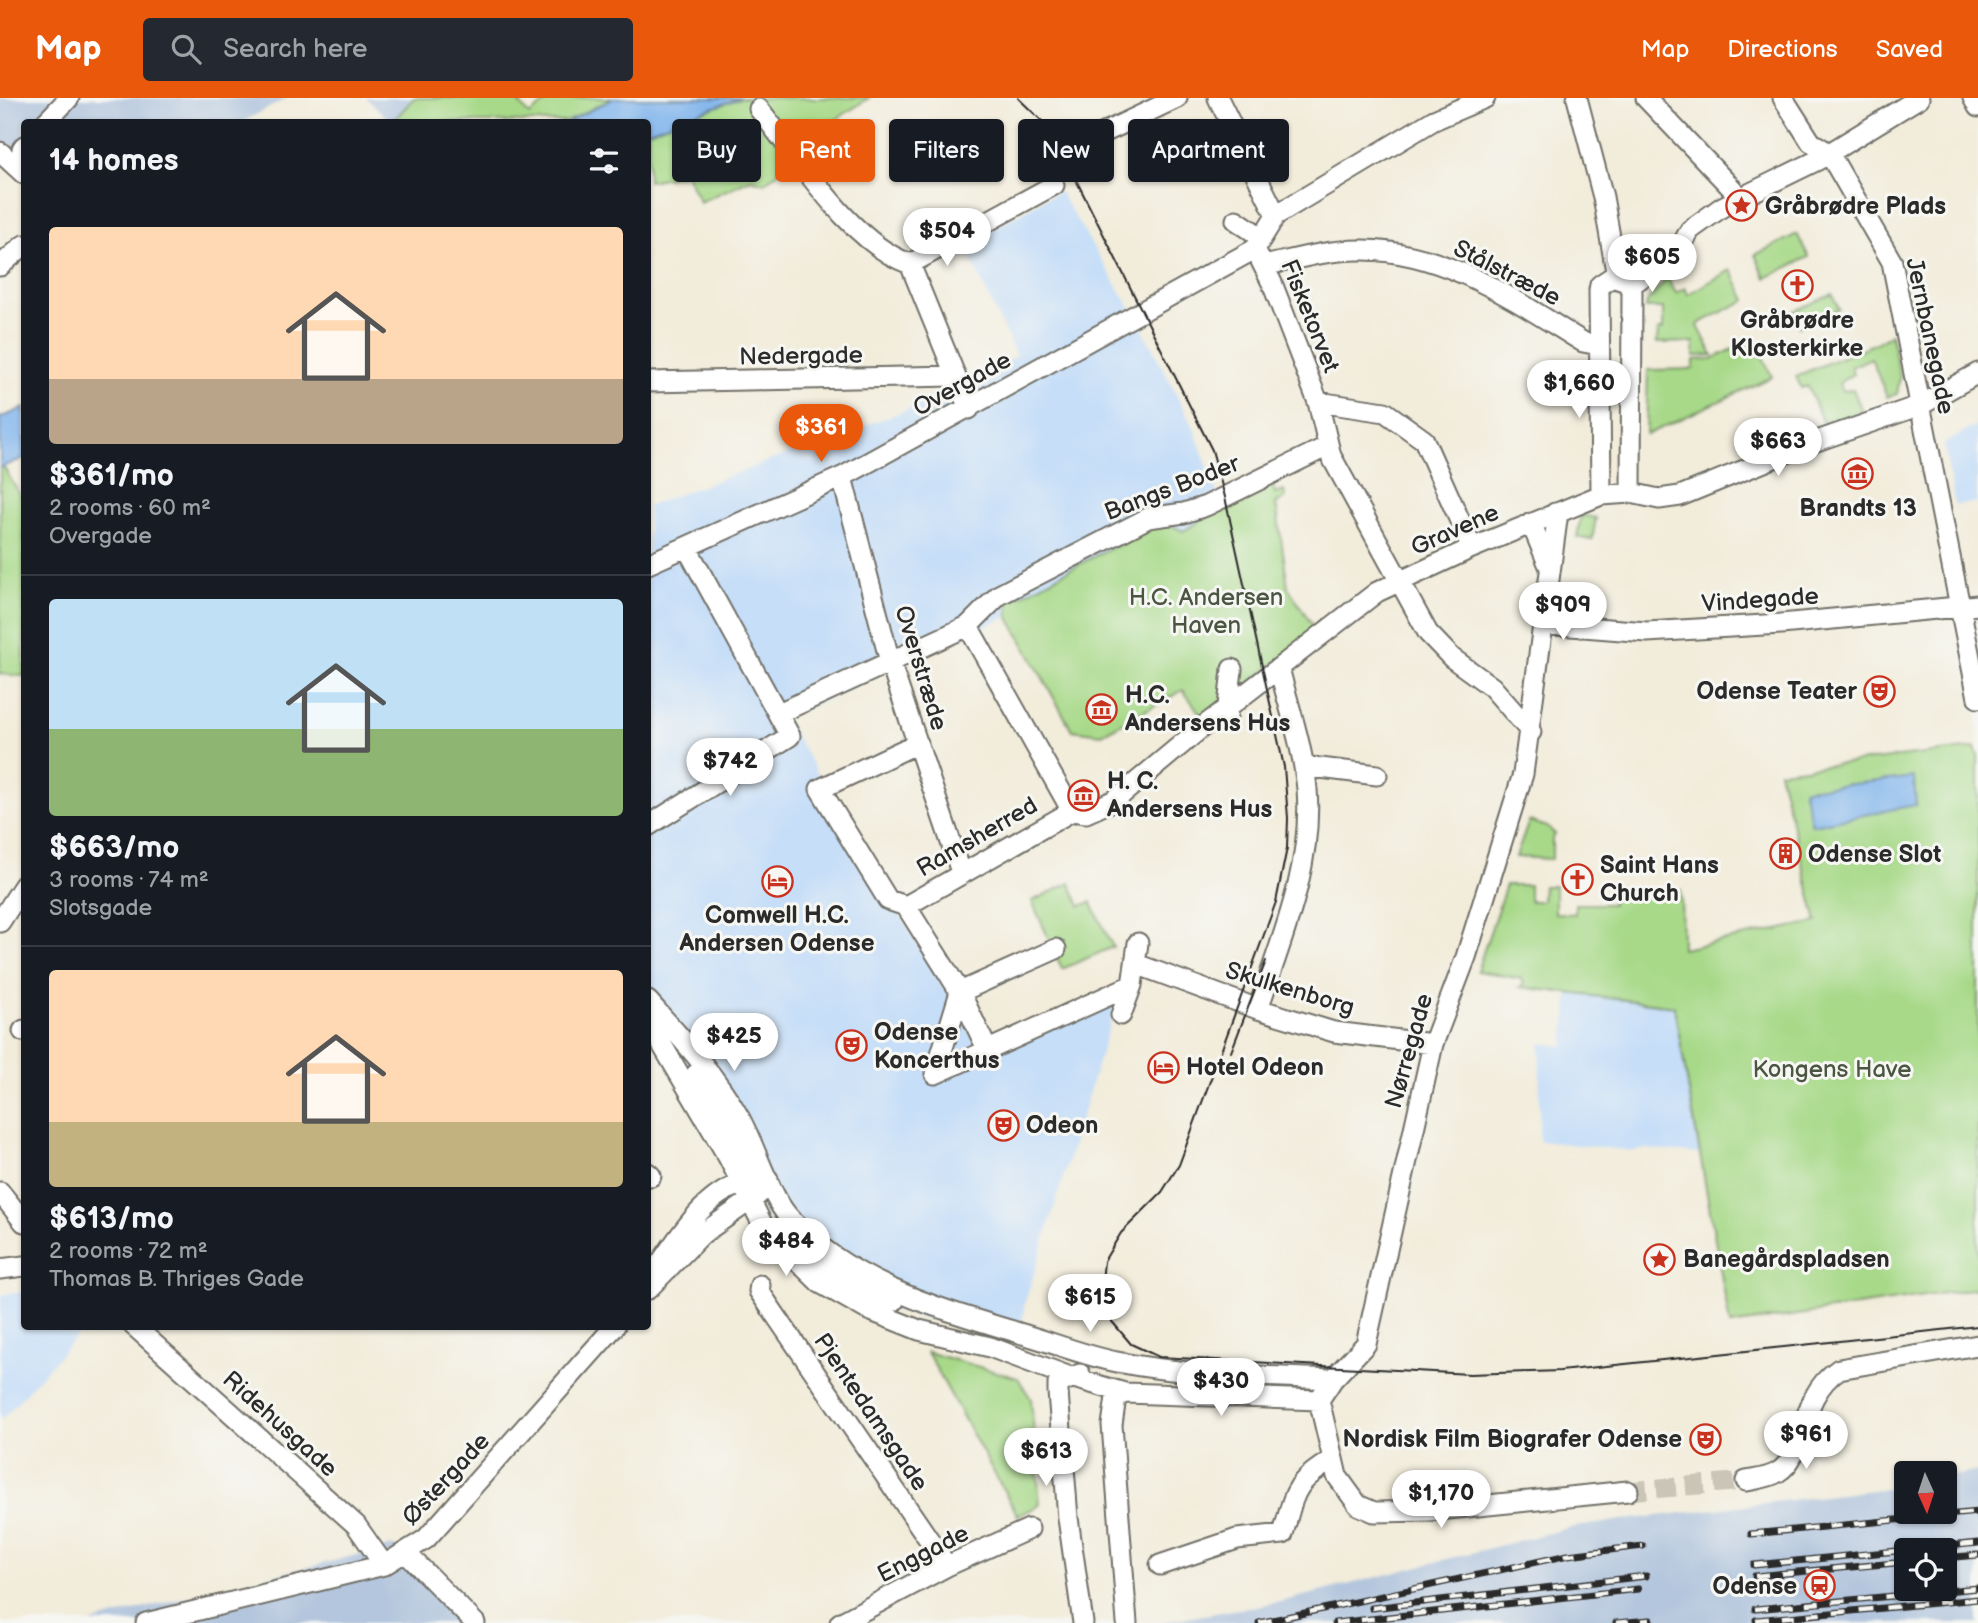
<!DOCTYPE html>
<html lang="en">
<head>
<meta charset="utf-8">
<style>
  body { margin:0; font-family:"Balsamiq Sans",sans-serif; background:#242831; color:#f1f3f6; height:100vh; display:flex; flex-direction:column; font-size:26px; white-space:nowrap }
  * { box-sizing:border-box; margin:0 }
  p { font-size:23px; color:#9ea1a6 }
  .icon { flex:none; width:38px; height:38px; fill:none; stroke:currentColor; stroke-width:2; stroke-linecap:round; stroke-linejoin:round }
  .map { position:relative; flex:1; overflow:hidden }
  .details { position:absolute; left:21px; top:21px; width:630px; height:1211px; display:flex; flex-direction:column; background:#171b24; border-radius:7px; box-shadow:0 2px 5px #0004 }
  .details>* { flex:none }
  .hud { position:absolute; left:672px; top:21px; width:665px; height:63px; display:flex; gap:14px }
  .needle { width:46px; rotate:177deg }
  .controls { position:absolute; left:1894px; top:1363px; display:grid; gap:14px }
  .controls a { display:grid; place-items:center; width:63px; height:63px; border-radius:7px; background:#171b24; box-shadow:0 2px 5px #0004; font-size:35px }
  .price { position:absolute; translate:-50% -60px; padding:0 16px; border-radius:24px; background:#fff; color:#222; font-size:23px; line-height:46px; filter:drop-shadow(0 2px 4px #0008) }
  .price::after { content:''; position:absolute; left:50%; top:42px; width:21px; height:16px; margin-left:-10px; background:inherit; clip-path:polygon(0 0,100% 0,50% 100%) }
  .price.selected { background:#ea580c; color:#fff }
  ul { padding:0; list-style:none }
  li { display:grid; align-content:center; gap:14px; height:371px; padding:0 28px }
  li+li { border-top:2px solid #363941 }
  li span { display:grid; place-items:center; height:217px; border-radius:7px; color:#555 }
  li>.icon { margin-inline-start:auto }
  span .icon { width:126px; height:126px; fill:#fffc; stroke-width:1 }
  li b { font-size:30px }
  h2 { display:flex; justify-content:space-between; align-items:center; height:84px; padding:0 28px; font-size:30px }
  .tag { padding:0 24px; border-radius:7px; background:#171b24; box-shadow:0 2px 5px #0004; font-size:24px; line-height:63px }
  .tag.selected { background:#ea580c; color:#fff }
  header { display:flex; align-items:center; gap:42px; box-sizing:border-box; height:98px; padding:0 35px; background:#ea580c; color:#fff }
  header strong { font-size:33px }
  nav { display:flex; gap:38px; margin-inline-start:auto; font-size:24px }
  .search { width:490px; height:63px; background:#242831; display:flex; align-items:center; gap:18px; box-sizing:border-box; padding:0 24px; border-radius:7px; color:#9ea1a6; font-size:26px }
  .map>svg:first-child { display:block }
  .built { fill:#c6def8 }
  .industrial { fill:#b4c6dd; fill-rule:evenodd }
  .green { fill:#a7d988; stroke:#69825a; stroke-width:2 }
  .water { fill:#7eb3ec; stroke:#546f8c; stroke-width:2 }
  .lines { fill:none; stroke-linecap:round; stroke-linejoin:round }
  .minor-tunnel { stroke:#cac5b7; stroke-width:19; stroke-dasharray:19 10; stroke-linecap:butt }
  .minor-casing { stroke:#716f68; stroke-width:23 }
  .minor { stroke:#fff; stroke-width:19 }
  .tram { stroke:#2b2b2b; stroke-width:2 }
  .rail-casing { stroke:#2b2b2b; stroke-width:7 }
  .rail { stroke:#f6f6f2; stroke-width:4.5; stroke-dasharray:13; stroke-linecap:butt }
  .labels { text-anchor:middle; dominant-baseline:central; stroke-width:6; stroke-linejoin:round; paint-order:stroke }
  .poi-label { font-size:24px; font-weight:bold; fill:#2b2b2b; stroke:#f6f6f2; text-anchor:start }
  .street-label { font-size:24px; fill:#2b2b2b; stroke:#f6f6f2 }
  .park-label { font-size:24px; fill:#4a5642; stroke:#f6f6f2 }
</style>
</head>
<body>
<header>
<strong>Map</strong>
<div class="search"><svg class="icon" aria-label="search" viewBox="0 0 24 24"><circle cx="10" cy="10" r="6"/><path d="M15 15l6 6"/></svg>Search here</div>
<nav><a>Map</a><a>Directions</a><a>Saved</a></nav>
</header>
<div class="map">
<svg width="1978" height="1525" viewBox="0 0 1978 1525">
  <rect width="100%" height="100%" fill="#f6f6f2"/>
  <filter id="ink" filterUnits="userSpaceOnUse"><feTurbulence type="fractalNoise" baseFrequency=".0143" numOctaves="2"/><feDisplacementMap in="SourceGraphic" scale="14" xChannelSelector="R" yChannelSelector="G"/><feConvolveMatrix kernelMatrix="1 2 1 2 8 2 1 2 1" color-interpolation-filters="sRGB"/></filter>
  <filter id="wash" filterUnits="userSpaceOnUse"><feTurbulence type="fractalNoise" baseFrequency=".00686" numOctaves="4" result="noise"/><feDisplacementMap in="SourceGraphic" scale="28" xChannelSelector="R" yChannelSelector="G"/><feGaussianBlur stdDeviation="1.57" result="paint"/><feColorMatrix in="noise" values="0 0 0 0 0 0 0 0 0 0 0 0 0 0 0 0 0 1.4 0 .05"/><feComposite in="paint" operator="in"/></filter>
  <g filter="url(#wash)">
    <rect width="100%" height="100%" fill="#f2ecda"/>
    <path class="built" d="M 1059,93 L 1137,220 L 1195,333 L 1222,410 L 1182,433 L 1178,429 L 1141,436 L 1106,452 L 1009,504 L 1008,518 L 785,620 L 978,948 L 1117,902 L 1025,1205 L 1019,1242 L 896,1213 L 801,1157 L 765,1116 L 648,931 L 648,408 L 904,313 L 1016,258 L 965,148 Z
      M 1978,326 L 1977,404 L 1955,408 L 1944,346 Z
      M 1569,896 L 1674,907 L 1699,1056 L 1647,1051 L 1634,1053 L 1539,1043 L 1540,945 L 1564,948 Z
      M 24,1194 L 24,1228 L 85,1229 L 4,1319 L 0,1320 L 0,1197 Z"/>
    <path class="industrial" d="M 0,0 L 288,0 L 242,24 L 24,24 L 22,63 L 0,44 Z
      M 366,0 L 414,0 L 392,24 Z
      M 1978,1373 L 1978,1525 L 1157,1525 L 1280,1504 L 1568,1430 L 1624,1422 L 1906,1388 L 1906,1414 L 1944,1414 L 1944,1380 ZM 1944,1452 L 1944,1491 L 1906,1491 L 1906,1452 Z
      M 393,1448 L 468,1525 L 90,1525 L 152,1508 Z"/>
    <path class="green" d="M 414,0 L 515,0 L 529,17 L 552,0 L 613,0 L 567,24 L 392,24 Z
      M 740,0 L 869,0 L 829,26 L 833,34 L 764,85 L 751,81 L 700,104 L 686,76 L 648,83 L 648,33 Z
      M 1797,136 L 1809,159 L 1766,180 L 1755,157 Z
      M 1731,172 L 1746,202 L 1700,225 L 1698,228 L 1713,257 L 1694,258 L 1694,244 L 1657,245 L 1658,232 L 1663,232 L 1663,210 L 1646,210 L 1647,204 L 1667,180 L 1676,195 L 1685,190 L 1688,196 Z
      M 1832,196 L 1839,211 L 1799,229 L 1792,214 Z
      M 1891,236 L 1900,279 L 1897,296 L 1887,299 L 1871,260 L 1851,269 L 1853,276 L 1839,285 L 1843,293 L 1853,291 L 1862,313 L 1823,325 L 1808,288 L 1801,290 L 1796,278 L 1874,246 Z
      M 1755,241 L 1772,279 L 1646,337 L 1648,272 L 1694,271 L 1694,262 L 1712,261 Z
      M 3,368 L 24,404 L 24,578 L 0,576 L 0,370 Z
      M 1273,386 L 1275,396 L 1284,393 L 1286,400 L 1276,405 L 1288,489 L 1316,533 L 1204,621 L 1183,592 L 1102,636 L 1072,632 L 1008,518 L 1009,504 L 1106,452 L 1139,439 L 1151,428 L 1171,427 L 1183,433 L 1222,410 Z
      M 1581,417 L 1596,420 L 1592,442 L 1577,439 Z
      M 1975,650 L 1978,658 L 1978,1190 L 1730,1227 L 1674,908 L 1520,889 L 1524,886 L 1522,881 L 1477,873 L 1506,787 L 1529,787 L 1529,803 L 1542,803 L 1543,788 L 1555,788 L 1555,815 L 1575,816 L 1575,806 L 1612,806 L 1613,789 L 1620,789 L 1621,794 L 1681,792 L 1682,851 L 1817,824 L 1779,673 Z
      M 1529,723 L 1547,729 L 1555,736 L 1552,740 L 1552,761 L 1516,759 Z
      M 1070,785 L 1080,808 L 1091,804 L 1113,849 L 1062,871 L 1032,803 Z
      M 927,1254 L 1018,1280 L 1031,1301 L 1040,1407 L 1018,1418 Z"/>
    <path class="water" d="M 614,0 L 740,0 L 648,33 L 648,24 L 567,24 Z
      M 24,310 L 24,360 L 0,370 L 0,320 Z
      M 1914,679 L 1916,707 L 1812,727 L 1803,691 Z"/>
  </g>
  <g filter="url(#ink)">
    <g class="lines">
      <path class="minor-tunnel" d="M 1628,1393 L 1746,1383"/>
      <defs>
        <path id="minor" d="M 1218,0 L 1276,117
          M 1577,0 L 1603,99 L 1617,179
          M 1646,0 L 1742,101
          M 1783,0 L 1811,44 L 1829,55 L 1892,164 L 1978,600
          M 1973,0 L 1978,9
          M 759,11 C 799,60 850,145 910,166 L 969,311
          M 46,24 L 69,0
          M 1080,46 L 1177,0
          M 22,51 L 24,48
          M 0,54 L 24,76
          M 1236,122 L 1261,139
          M 1255,151 L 1272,185 L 1318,304 L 1331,358 L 1428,535 L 1452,560 L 1492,589 L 1531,634
          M 1255,151 L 1276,117 L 1434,22 L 1485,0
          M 910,166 L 1054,87
          M 0,168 L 24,147
          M 1264,168 C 1296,161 1330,151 1364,152 C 1446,153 1516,203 1583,244 L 1599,247
          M 1630,188 L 1679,152 L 1690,132 L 1722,109 L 1818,62 L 1919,0
          M 648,284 L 955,278
          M 1318,304 L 1385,314 L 1424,342 L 1472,450
          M 842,379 L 890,564 L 961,774
          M 1601,397 L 1599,192 L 1600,187 L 1612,179 L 1627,184 L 1632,194 L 1631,395
          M 1555,415 L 1557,422 L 1523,676 L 1466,859 L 1433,946 L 1366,1246 L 1333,1281 L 1319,1302 L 1337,1378 L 1358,1407 L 1374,1414 L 1428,1413 L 1628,1393
          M 1531,425 L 1550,470
          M 648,466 L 842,379 L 1255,151
          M 1545,526 L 1647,534 L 1781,526 L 1978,507
          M 968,528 L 1072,713
          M 779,615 L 968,528 L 999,497 L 1148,420 L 1184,415 L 1206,408 L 1328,348
          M 1227,618 L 1232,571
          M 918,645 L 820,691 L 888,802 L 906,808 L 960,894 L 987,951
          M 1304,668 L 1377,677
          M 1072,713 L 1086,715 L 1115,702 L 1200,631 L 1377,494 L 1472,450 L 1601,397 L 1631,395 L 1659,401 L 1680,398 L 1811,345 L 1921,307 L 1978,275
          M 648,728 L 790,638 L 687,450
          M 906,808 L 1072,713
          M 0,824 L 24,787
          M 1136,866 L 1258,911 L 1334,934 L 1433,946
          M 960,894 L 1056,851
          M 648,903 C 680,939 715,976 739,1019 C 755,1047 769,1096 788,1118 C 849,1187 941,1211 1026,1237 C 1056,1246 1086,1258 1117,1264 C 1188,1278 1262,1278 1333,1281
          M 1258,911 C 1282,840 1313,767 1307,691 C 1303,650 1289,609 1279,570
          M 1121,917 L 1132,887 L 1138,845
          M 648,923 L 728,1059 L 765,1131 L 820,1185 L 866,1211 L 919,1232 L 990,1249 L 1070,1279 L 1125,1295 L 1319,1302
          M 23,933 L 24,932
          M 696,976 L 744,1065 L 754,1075 L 768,1081
          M 935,976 L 1132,887
          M 935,976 L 960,894
          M 648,1075 L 651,1078
          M 0,1094 L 24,1124
          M 805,1155 L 856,1190 L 894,1203
          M 659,1167 C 681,1136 709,1089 751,1084
          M 0,1171 L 24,1168
          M 760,1187 L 759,1193 L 947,1468
          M 648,1191 L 702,1136 L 758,1097
          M 134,1228 L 356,1427 L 384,1467
          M 1080,1276 L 1058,1286 L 1058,1294 L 1068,1420 L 1083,1525
          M 1125,1295 L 1116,1299 L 1112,1327 L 1127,1525
          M 1746,1383 C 1756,1381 1769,1380 1778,1374 C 1808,1356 1796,1300 1839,1271 L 1978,1247
          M 407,1456 L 475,1525
          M 1160,1467 L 1237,1441 L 1283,1436 C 1295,1394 1293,1385 1332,1362
          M 146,1525 L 384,1467 L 426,1441 L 615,1228
          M 840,1525 L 947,1468 L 1029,1431"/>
      </defs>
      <use href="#minor" class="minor-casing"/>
      <use href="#minor" class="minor"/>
      <path class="tram" d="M 1018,0 L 1043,24 L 1057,44 L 1212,352 L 1225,399 L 1284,669 L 1288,720 L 1287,750 L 1276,804 L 1179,1067 L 1162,1094 L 1121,1135 L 1104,1163 L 1101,1195 L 1109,1220 L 1131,1246 L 1159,1259 L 1470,1276 L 1560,1273 L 1978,1228
        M 1231,954 L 1266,863"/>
      <defs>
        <path id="rail" d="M 1751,1436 L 1978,1414
          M 1944,1460 L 1978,1457
          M 1754,1467 L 1978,1445
          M 1755,1478 L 1906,1464
          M 1372,1510 L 1646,1478
          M 1755,1511 L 1978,1490
          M 1756,1522 L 1978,1501
          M 1259,1525 L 1568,1457 L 1643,1448
          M 1335,1525 L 1638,1491
          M 1616,1525 L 1650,1522"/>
      </defs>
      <use href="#rail" class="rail-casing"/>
      <use href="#rail" class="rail"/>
    </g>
  </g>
  <defs>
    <symbol id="sight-ring" viewBox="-11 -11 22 22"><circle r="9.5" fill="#f6f6f2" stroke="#c8321e" stroke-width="1.5"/><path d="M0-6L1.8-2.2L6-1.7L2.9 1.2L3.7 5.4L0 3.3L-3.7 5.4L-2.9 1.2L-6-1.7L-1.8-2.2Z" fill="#c8321e"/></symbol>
    <symbol id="church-ring" viewBox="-11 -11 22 22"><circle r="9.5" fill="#f6f6f2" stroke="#c8321e" stroke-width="1.5"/><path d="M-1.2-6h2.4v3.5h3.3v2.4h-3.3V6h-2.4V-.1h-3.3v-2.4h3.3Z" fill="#c8321e"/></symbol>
    <symbol id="museum-ring" viewBox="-11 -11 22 22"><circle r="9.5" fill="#f6f6f2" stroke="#c8321e" stroke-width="1.5"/><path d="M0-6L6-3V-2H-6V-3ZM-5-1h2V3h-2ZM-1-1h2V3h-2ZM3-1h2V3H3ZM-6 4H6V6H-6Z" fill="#c8321e"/></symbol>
    <symbol id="theatre-ring" viewBox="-11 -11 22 22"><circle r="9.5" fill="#f6f6f2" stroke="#c8321e" stroke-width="1.5"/><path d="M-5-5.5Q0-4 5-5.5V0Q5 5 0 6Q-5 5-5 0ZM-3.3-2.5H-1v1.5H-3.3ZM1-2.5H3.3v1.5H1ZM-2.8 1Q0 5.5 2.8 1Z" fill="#c8321e"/></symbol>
    <symbol id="building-ring" viewBox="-11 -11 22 22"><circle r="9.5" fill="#f6f6f2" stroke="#c8321e" stroke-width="1.5"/><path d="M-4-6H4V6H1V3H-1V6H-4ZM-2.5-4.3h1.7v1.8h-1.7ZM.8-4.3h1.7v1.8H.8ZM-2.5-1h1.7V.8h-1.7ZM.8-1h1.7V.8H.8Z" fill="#c8321e"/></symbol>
    <symbol id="hotel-ring" viewBox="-11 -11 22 22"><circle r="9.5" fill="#f6f6f2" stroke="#c8321e" stroke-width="1.5"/><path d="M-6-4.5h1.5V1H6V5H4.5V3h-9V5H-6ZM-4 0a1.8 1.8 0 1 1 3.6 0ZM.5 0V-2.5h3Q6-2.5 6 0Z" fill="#c8321e"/></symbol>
    <symbol id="station-ring" viewBox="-11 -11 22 22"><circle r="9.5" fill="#f6f6f2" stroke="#c8321e" stroke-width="1.5"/><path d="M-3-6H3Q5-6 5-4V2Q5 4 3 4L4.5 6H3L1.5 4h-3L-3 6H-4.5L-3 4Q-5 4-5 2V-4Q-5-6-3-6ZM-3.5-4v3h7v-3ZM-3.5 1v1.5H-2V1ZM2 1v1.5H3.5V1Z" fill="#c8321e"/></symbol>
  </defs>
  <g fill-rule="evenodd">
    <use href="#sight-ring" x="1724" y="90" width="35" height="35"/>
    <use href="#church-ring" x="1780" y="170" width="35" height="35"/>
    <use href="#museum-ring" x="1840" y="358" width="35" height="35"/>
    <use href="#theatre-ring" x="1862" y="576" width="35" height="35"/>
    <use href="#museum-ring" x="1084" y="594" width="35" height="35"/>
    <use href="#museum-ring" x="1066" y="680" width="35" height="35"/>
    <use href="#building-ring" x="1768" y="738" width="35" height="35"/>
    <use href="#church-ring" x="1560" y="764" width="35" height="35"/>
    <use href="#hotel-ring" x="760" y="766" width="35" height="35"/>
    <use href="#theatre-ring" x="834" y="930" width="35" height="35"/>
    <use href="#hotel-ring" x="1146" y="952" width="35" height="35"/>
    <use href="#theatre-ring" x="986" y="1010" width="35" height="35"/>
    <use href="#sight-ring" x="1642" y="1144" width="35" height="35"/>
    <use href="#theatre-ring" x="1688" y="1324" width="35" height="35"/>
    <use href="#station-ring" x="1802" y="1470" width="35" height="35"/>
  </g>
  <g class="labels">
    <g class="poi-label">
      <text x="1765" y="108">Gråbrødre Plads</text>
      <text x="1797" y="222" text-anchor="middle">Gråbrødre<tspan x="1797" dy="28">Klosterkirke</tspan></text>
      <text x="1858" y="410" text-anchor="middle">Brandts 13</text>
      <text x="1857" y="593" text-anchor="end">Odense Teater</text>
      <text x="1125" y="597">H.C.<tspan x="1125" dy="28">Andersens Hus</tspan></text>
      <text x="1107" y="683">H. C.<tspan x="1107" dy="28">Andersens Hus</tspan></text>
      <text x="1808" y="756">Odense Slot</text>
      <text x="1600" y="767">Saint Hans<tspan x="1600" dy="28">Church</tspan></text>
      <text x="777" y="817" text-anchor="middle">Comwell H.C.<tspan x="777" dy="28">Andersen Odense</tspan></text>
      <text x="874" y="934">Odense<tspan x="874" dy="28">Koncerthus</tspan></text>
      <text x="1186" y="969">Hotel Odeon</text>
      <text x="1026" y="1027">Odeon</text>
      <text x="1683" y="1161">Banegårdspladsen</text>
      <text x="1682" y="1341" text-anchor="end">Nordisk Film Biografer Odense</text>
      <text x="1797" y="1488" text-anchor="end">Odense</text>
    </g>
    <g class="street-label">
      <text transform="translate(1507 175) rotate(27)">Stålstræde</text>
      <text transform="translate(1310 218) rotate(68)">Fisketorvet</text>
      <text transform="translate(1930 238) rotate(78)">Jernbanegade</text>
      <text transform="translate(801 258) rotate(-1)">Nedergade</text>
      <text transform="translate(962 286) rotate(-29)">Overgade</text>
      <text transform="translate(1172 390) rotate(-21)">Bangs Boder</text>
      <text transform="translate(1455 432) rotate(-24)">Gravene</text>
      <text transform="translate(1760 502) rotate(-4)">Vindegade</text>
      <text transform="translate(921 570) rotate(73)">Overstræde</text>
      <text transform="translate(977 739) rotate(-30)">Ramsherred</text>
      <text transform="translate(1290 891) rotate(17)">Skulkenborg</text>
      <text transform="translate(1409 953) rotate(-74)">Nørregade</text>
      <text transform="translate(871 1314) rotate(56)">Pjentedamsgade</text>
      <text transform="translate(280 1326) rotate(42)">Ridehusgade</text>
      <text transform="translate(446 1381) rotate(-47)">Østergade</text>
      <text transform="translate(923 1456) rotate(-27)">Enggade</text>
    </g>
    <g class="park-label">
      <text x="1206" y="499">H.C. Andersen<tspan x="1206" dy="28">Haven</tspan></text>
      <text x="1832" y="971">Kongens Have</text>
    </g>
  </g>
</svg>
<div class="controls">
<a><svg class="needle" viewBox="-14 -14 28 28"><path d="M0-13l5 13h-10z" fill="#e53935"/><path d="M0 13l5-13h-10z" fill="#9ea1a6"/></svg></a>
<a><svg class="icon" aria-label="locate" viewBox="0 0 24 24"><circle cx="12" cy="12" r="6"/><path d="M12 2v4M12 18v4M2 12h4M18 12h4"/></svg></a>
</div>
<b class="price" style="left:947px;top:170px">$504</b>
<b class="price" style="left:1652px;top:196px">$605</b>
<b class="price" style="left:1579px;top:322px">$1,660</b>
<b class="price selected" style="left:821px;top:366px">$361</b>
<b class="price" style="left:1778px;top:380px">$663</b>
<b class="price" style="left:1563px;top:544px">$909</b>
<b class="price" style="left:730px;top:700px">$742</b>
<b class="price" style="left:734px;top:975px">$425</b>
<b class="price" style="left:786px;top:1180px">$484</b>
<b class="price" style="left:1090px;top:1236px">$615</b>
<b class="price" style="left:1221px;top:1320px">$430</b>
<b class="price" style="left:1806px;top:1373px">$961</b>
<b class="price" style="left:1046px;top:1390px">$613</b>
<b class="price" style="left:1441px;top:1432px">$1,170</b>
<div class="hud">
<a class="tag">Buy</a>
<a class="tag selected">Rent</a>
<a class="tag">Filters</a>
<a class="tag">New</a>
<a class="tag">Apartment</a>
</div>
<section class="details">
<h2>14 homes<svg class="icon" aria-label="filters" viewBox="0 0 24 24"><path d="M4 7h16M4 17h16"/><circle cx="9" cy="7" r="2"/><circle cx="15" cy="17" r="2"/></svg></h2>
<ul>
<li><span style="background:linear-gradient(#ffd9b3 70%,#b9a48a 0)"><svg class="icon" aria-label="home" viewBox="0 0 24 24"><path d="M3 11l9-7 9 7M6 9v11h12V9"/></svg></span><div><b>$361/mo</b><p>2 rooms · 60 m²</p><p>Overgade</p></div></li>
<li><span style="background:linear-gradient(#bfe0f5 60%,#8fb573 0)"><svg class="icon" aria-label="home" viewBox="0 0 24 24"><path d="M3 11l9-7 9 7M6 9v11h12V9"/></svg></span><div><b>$663/mo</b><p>3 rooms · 74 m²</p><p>Slotsgade</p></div></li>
<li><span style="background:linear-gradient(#ffd9b3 70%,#c2b280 0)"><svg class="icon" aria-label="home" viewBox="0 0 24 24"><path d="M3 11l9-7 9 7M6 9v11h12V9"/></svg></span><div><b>$613/mo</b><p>2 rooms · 72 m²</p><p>Thomas B. Thriges Gade</p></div></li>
</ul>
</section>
</div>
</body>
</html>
